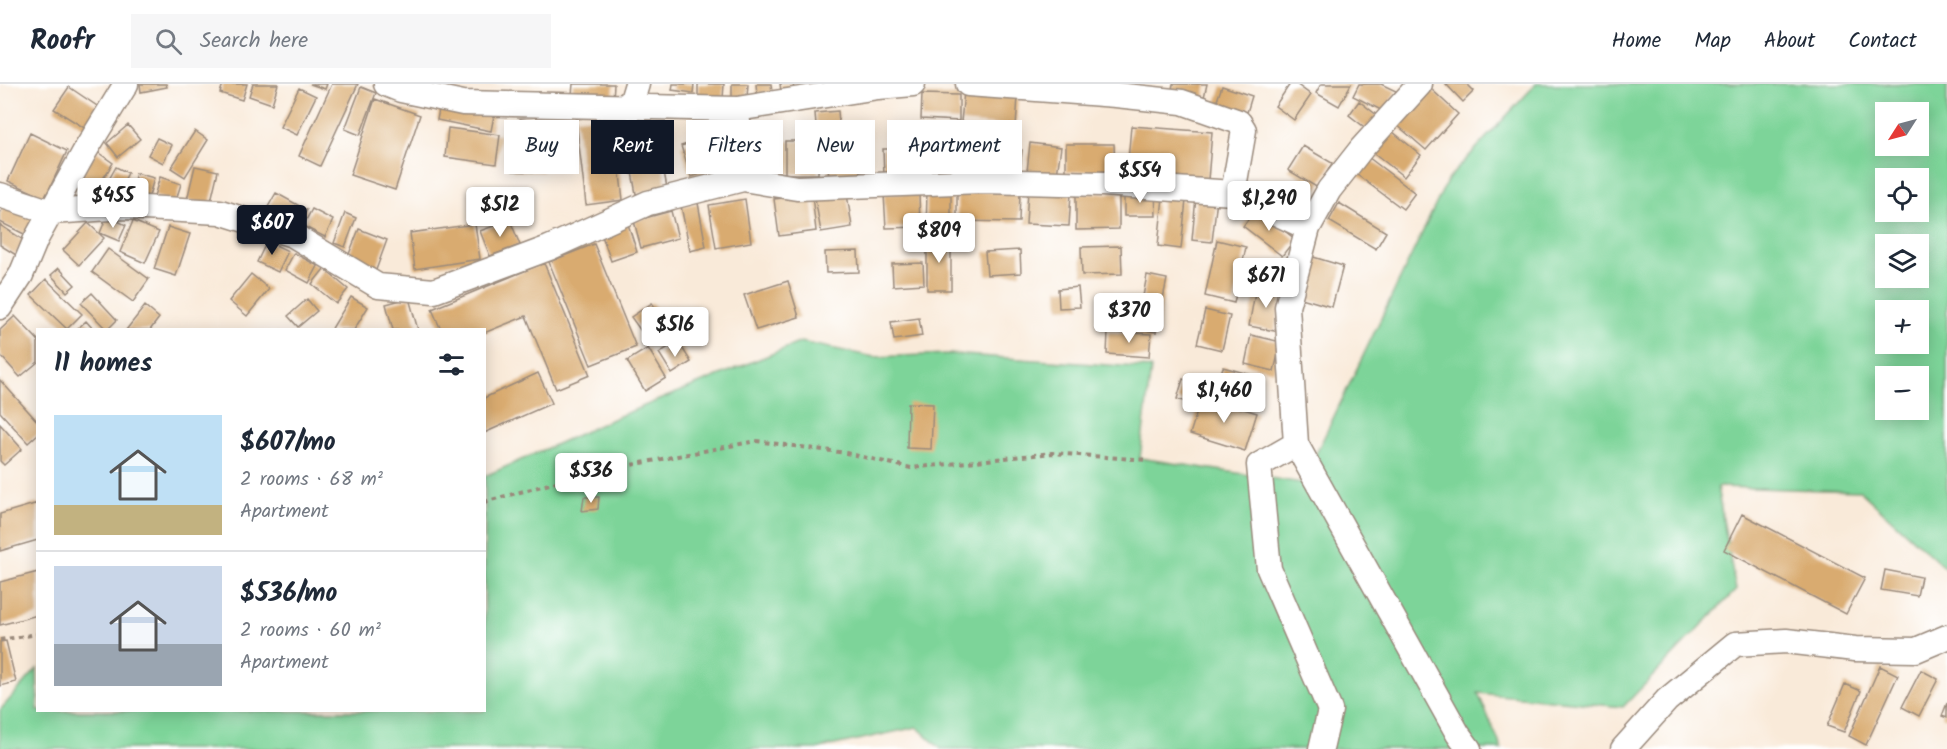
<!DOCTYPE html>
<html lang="en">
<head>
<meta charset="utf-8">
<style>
  body { margin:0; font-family:Kalam,sans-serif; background:#f6f6f7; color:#1f2937; height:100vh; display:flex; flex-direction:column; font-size:22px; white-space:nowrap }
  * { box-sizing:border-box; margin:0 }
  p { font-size:20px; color:#747a83 }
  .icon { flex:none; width:33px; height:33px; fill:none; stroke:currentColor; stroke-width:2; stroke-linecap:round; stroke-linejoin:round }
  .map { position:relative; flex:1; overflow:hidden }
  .drawer { position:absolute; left:36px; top:244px; width:450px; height:384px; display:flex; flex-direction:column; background:#fff; border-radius:0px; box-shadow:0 3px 15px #0003 }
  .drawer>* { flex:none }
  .hud { position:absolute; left:504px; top:36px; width:570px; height:54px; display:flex; gap:12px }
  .needle { width:39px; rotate:234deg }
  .controls { position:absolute; left:1875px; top:18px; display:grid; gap:12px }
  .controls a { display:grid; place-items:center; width:54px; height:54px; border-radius:0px; background:#fff; box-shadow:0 3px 15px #0003; font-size:30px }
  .price { position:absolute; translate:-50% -51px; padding:0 14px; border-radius:6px; background:#fff; color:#222; font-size:20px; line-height:39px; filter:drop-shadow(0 2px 3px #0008) }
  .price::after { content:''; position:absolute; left:50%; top:36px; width:18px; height:14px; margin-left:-9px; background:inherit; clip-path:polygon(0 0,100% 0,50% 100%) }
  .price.on { background:#111827; color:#fff }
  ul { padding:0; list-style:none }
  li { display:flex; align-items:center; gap:18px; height:150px; padding:0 18px }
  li+li { border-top:2px solid #e0e1e3 }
  li span { display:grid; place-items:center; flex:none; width:168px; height:120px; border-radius:0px; color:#555 }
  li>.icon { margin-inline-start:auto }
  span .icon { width:72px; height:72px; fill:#fffc; stroke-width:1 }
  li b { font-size:26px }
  h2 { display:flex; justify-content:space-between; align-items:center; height:72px; padding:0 18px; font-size:26px }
  .chip { padding:0 21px; border-radius:0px; background:#fff; box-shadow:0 3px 15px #0003; font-size:21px; line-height:54px }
  .chip.on { background:#111827; color:#fff }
  header { display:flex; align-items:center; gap:36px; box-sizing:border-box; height:84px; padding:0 30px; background:#fff; border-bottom:2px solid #e0e1e3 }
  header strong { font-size:28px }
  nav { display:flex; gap:33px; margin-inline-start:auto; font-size:21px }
  .search { width:420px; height:54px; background:#f6f6f7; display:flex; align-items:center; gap:15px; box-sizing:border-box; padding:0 21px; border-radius:0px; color:#747a83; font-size:22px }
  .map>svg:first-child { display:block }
  .green { fill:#7dd499; stroke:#5c7f5c; stroke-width:1.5; fill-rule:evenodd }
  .building { fill:#d9ab6f }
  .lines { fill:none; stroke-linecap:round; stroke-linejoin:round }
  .minor-casing { stroke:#9a8a7c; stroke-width:27 }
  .path { stroke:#9a8a7c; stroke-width:4; stroke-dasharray:4.5 4.5; stroke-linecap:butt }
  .minor { stroke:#fff; stroke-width:24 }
</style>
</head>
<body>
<header>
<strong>Roofr</strong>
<div class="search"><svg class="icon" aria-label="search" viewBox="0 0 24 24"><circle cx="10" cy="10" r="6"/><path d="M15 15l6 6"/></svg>Search here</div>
<nav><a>Home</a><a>Map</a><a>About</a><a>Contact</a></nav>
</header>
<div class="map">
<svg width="1947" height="665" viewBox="0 0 1947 665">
  <rect width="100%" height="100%" fill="#fff"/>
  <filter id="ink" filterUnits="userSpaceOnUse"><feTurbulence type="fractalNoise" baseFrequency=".0167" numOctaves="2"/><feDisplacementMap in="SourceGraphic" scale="12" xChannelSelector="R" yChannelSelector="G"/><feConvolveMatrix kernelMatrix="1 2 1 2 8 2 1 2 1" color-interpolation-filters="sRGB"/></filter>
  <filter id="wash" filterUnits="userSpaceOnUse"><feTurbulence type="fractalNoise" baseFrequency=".008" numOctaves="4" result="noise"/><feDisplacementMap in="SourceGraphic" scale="24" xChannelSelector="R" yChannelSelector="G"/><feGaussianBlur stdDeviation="1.35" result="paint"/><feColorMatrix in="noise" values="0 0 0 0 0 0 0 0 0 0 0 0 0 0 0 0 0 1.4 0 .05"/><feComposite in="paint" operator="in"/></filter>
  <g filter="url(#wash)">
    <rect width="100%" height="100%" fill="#f9ead9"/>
    <path class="green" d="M 1536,0 L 1947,0 L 1947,486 L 1860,407 L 1717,403 L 1736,506 L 1623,623 L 1478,609 L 1502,665 L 941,665 L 917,643 L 816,665 L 0,665 L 0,626 L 37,585 L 38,627 L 484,627 L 485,392 L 617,333 L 801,258 L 874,273 L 950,270 L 1151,284 L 1140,374 L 1302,399 L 1448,95 ZM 1886,28 L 1918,28 L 1918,62 L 1886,62 ZM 1886,94 L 1918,94 L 1918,128 L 1886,128 ZM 1886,160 L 1918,160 L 1918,194 L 1886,194 ZM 1886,226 L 1918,226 L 1918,260 L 1886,260 ZM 1886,292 L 1918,292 L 1918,326 L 1886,326 Z"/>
    <g id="blocks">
      <path class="building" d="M 140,0 L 166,0 L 167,3 L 141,8 Z
        M 223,0 L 247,0 L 242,16 L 220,9 Z
        M 253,0 L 278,0 L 272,20 L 249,12 Z
        M 310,0 L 327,0 L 325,5 Z
        M 332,0 L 358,0 L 320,82 L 299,72 Z
        M 573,0 L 614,0 L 613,16 L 572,11 Z
        M 673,0 L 694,0 L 693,9 L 672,6 Z
        M 698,0 L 724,0 L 723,15 L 698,14 Z
        M 732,0 L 748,0 L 747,14 L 732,13 Z
        M 756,0 L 771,0 L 772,9 L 757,10 Z
        M 780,0 L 793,0 L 794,5 L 781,7 Z
        M 1173,0 L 1207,0 L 1203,18 L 1171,10 Z
        M 1290,0 L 1296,0 L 1311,11 L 1294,36 L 1275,22 Z
        M 1321,0 L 1351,0 L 1339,22 L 1316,9 Z
        M 1359,0 L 1381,0 L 1396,7 L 1385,28 L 1353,12 Z
        M 1446,0 L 1467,0 L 1474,7 L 1463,18 Z
        M 1222,2 L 1252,12 L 1245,35 L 1214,25 Z
        M 69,3 L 100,24 L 86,45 L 54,25 Z
        M 361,3 L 376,9 L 360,51 L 345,45 Z
        M 1429,3 L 1458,30 L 1426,66 L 1396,40 Z
        M 299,4 L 316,12 L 297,51 L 280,43 Z
        M 964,8 L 1018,12 L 1016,43 L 961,38 Z
        M 922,10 L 959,11 L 959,37 L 921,35 Z
        M 375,15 L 420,31 L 395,106 L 350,91 Z
        M 441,15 L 495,26 L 491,47 L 437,36 Z
        M 1359,17 L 1378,32 L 1367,45 L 1349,31 Z
        M 838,27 L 840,52 L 817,53 L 815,29 Z
        M 613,31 L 623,116 L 586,121 L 576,35 Z
        M 520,35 L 563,40 L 560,64 L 517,58 Z
        M 128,41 L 140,55 L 118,73 L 107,59 Z
        M 1131,42 L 1212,48 L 1208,96 L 1127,89 Z
        M 1387,43 L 1421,71 L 1404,93 L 1369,65 Z
        M 448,44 L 500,51 L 496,80 L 445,73 Z
        M 195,47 L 208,56 L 185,93 L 171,84 Z
        M 725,48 L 735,79 L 691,93 L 681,62 Z
        M 30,49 L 67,67 L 45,114 L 8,97 Z
        M 657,49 L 667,104 L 636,110 L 626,55 Z
        M 157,54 L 172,61 L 163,79 L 148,71 Z
        M 785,57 L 819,57 L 818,90 L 785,90 Z
        M 1030,59 L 1061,63 L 1057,91 L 1027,88 Z
        M 858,60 L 860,91 L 829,94 L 826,63 Z
        M 1066,60 L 1114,60 L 1115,87 L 1066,88 Z
        M 959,62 L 990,65 L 987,89 L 957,85 Z
        M 1303,62 L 1332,79 L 1318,104 L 1288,86 Z
        M 513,63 L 543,64 L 543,88 L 513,87 Z
        M 993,63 L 1022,66 L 1020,86 L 991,83 Z
        M 883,65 L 921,65 L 922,91 L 884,92 Z
        M 951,66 L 952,85 L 929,86 L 928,67 Z
        M 96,67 L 113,79 L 96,106 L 79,94 Z
        M 1364,70 L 1415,109 L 1403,125 L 1352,87 Z
        M 195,82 L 218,87 L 210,121 L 187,116 Z
        M 116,83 L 128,89 L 115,113 L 103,106 Z
        M 136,89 L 154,94 L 148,116 L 130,111 Z
        M 160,93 L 181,100 L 175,119 L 154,112 Z
        M 927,106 L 951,106 L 951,150 L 926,150 Z
        M 1028,106 L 1071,109 L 1069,142 L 1026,140 Z
        M 957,107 L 1020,108 L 1019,138 L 957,137 Z
        M 1155,108 L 1156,132 L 1124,132 L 1124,109 Z
        M 276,109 L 307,126 L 296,147 L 264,130 Z
        M 919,109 L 920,143 L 886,144 L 884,110 Z
        M 1119,109 L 1119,145 L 1076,146 L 1076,110 Z
        M 847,110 L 852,143 L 821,148 L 815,114 Z
        M 812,111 L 816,147 L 779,152 L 774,115 Z
        M 1163,113 L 1186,116 L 1181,165 L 1158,162 Z
        M 1196,113 L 1217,115 L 1212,158 L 1192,156 Z
        M 745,115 L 751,158 L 716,164 L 709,121 Z
        M 698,119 L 706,163 L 690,167 L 681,122 Z
        M 1339,119 L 1386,148 L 1376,165 L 1329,137 Z
        M 4,121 L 36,136 L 28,152 L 0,138 L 0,130 Z
        M 312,125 L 333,136 L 325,153 L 303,142 Z
        M 1256,125 L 1295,155 L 1282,172 L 1243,142 Z
        M 671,127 L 678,154 L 641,164 L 634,137 Z
        M 345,129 L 356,134 L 345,163 L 334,159 Z
        M 107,132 L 126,141 L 119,157 L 100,149 Z
        M 510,136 L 520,161 L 490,172 L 480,147 Z
        M 133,137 L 159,148 L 145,179 L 120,168 Z
        M 88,139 L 104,154 L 79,181 L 63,166 Z
        M 475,140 L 480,175 L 415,185 L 410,149 Z
        M 628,140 L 637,168 L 611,177 L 601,149 Z
        M 0,141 L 25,157 L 16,171 L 0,161 Z
        M 168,143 L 190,150 L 176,192 L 154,185 Z
        M 359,145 L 387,156 L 376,186 L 347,175 Z
        M 927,154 L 951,155 L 951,206 L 927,206 Z
        M 1217,156 L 1246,163 L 1234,219 L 1205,212 Z
        M 267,157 L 288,167 L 278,188 L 257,178 Z
        M 594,160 L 636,263 L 591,281 L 549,178 Z
        M 1121,162 L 1122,190 L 1082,191 L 1081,163 Z
        M 108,165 L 149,195 L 133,218 L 92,188 Z
        M 1020,166 L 1021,189 L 987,191 L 985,168 Z
        M 858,167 L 859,188 L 826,189 L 825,168 Z
        M 294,169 L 318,182 L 309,199 L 285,186 Z
        M 1310,172 L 1343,182 L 1332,223 L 1298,213 Z
        M 544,179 L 590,291 L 556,305 L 526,232 L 484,249 L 484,246 L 441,246 L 432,225 Z
        M 923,179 L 924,200 L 893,202 L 892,180 Z
        M 59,184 L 75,201 L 67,208 L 51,191 Z
        M 324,185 L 348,205 L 336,220 L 312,200 Z
        M 251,190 L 269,205 L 247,232 L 229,217 Z
        M 1147,191 L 1167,195 L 1156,248 L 1137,244 Z
        M 46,195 L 82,230 L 67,245 L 31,211 Z
        M 788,197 L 799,233 L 756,246 L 744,211 Z
        M 1078,203 L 1080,223 L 1059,224 L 1058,205 Z
        M 1256,203 L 1283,209 L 1275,247 L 1249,242 Z
        M 92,209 L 117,236 L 107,246 L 81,219 Z
        M 351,213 L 368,223 L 354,246 L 331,246 Z
        M 409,214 L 418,246 L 393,246 L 386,220 Z
        M 307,215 L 317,227 L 298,243 L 288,232 Z
        M 652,219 L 664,236 L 643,250 L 631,233 Z
        M 145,222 L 159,234 L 150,246 L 126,246 Z
        M 1205,226 L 1230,232 L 1222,266 L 1197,260 Z
        M 15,232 L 38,256 L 38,278 L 20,293 L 0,271 L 0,246 Z
        M 919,234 L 922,252 L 894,256 L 891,238 Z
        M 86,237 L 94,246 L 76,246 Z
        M 1108,248 L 1151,250 L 1149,273 L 1107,270 Z
        M 1251,251 L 1281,258 L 1274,287 L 1245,280 Z
        M 678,257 L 691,278 L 672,290 L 659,269 Z
        M 648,264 L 666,294 L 645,307 L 627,277 Z
        M 1223,283 L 1259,293 L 1254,313 L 1217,302 Z
        M 538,289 L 552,319 L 484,349 L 484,314 Z
        M 1183,295 L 1200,300 L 1193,320 L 1177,315 Z
        M 0,296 L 38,338 L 38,350 L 28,359 L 0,328 Z
        M 1202,312 L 1257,329 L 1245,367 L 1190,350 Z
        M 908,319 L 933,320 L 931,365 L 907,364 Z
        M 0,340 L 22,365 L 4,381 L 0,377 Z
        M 584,413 L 599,413 L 598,425 L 582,427 Z
        M 38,419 L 38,456 L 0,467 L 0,430 Z
        M 1742,430 L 1865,494 L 1846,530 L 1724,466 Z
        M 1885,486 L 1921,493 L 1917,512 L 1881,506 Z
        M 38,488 L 38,531 L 0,541 L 0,498 Z
        M 6,557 L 16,598 L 0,602 L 0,558 Z
        M 1880,582 L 1898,591 L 1866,661 L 1849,652 Z
        M 1921,586 L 1938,595 L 1919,632 L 1902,623 Z
        M 1845,600 L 1861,607 L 1844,648 L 1827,642 Z
        M 1947,619 L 1947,634 L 1942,632 Z"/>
    </g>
  </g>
  <g filter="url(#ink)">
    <use href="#blocks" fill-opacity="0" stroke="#9a8a7c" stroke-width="1.5"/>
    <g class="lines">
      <defs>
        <path id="minor" d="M 386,0 L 401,6 L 463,19 L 737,25 L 878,3 L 913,0
          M 968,0 L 1116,11 L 1182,18 L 1239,38 L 1244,46 L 1233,109
          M 1420,0 L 1362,64 L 1329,106 L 1308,144 L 1287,223 L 1296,360 L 1458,650 L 1469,665
          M 630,23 L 637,0
          M 737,25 L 743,95
          M 0,111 L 51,128 L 125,123 L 220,128 L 293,151 L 378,202 L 434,207 L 549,164 L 648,119 L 743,95 L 797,104 L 981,97 L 1103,100 L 1233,109 L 1308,144
          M 0,223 L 21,191 L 36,155 L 85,67 L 126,0
          M 1296,360 L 1259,381 L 1269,485 L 1330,626 L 1321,665
          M 1623,665 L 1667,616 L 1735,560 L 1786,557 L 1855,565 L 1916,566 L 1947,553"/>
      </defs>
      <use href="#minor" class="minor-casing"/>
      <path class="path" d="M 484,418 L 589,389 L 756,357 L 846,369 L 911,384 L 1052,369 L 1147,376
        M 0,556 L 38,550"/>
      <use href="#minor" class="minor"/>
    </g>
  </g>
</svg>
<div class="controls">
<a><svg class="needle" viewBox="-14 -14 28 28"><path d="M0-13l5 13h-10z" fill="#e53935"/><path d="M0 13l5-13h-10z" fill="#747a83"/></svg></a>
<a><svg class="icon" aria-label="locate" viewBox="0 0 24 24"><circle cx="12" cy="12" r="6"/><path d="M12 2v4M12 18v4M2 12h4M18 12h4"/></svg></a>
<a><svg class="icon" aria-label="layers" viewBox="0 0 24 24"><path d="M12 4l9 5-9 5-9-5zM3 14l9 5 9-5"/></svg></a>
<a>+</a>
<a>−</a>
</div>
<b class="price" style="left:1140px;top:120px">$554</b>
<b class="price" style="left:113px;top:145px">$455</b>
<b class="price" style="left:1269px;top:148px">$1,290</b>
<b class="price" style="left:500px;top:154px">$512</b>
<b class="price on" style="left:272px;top:172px">$607</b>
<b class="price" style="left:939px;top:180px">$809</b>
<b class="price" style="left:1266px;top:225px">$671</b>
<b class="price" style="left:1129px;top:260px">$370</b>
<b class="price" style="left:675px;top:274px">$516</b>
<b class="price" style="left:1224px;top:340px">$1,460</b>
<b class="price" style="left:591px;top:420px">$536</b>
<div class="hud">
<a class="chip">Buy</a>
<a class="chip on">Rent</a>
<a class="chip">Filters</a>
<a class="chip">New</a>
<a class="chip">Apartment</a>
</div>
<section class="drawer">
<h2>11 homes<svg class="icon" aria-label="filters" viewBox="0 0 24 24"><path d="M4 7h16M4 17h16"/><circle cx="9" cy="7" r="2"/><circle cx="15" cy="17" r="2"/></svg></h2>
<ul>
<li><span style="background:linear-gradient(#bfe0f5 75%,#c2b280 0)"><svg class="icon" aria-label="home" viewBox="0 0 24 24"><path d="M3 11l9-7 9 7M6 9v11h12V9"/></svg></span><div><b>$607/mo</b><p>2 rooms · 68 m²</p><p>Apartment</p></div></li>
<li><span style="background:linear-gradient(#c9d6e8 65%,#9aa5b1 0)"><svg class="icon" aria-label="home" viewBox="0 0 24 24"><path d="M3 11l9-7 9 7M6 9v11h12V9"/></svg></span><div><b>$536/mo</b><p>2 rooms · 60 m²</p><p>Apartment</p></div></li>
</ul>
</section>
</div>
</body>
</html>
